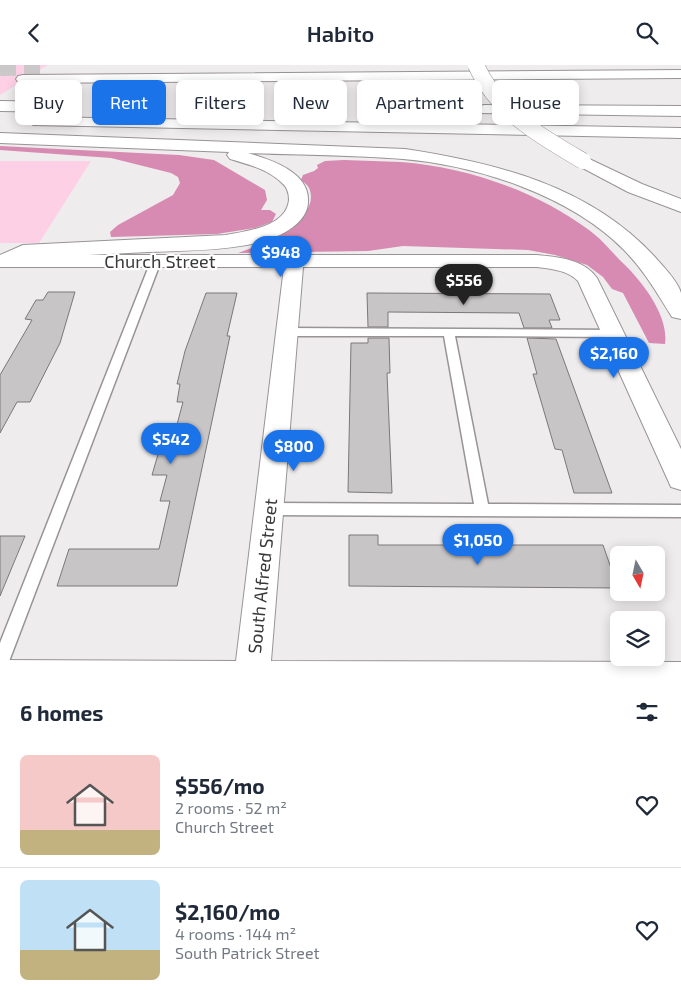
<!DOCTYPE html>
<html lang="en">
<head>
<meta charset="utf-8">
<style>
  body { margin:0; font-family:"Exo 2",sans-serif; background:#f6f6f7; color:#1f2937; height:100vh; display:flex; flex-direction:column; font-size:19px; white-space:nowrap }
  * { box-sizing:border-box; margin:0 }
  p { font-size:16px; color:#747a83 }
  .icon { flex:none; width:28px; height:28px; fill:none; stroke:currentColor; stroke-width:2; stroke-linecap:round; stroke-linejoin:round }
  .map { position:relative; height:617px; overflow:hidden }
  .panel { display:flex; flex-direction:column; background:#fff; flex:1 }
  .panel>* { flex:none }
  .guide { position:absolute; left:15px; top:15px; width:651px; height:45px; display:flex; gap:10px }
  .needle { width:32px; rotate:171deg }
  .fabs { position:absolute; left:610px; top:481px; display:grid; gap:10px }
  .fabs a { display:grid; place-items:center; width:55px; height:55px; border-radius:8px; background:#fff; box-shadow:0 2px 12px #0003; font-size:25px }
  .price { position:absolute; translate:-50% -42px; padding:0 11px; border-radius:18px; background:#1a73e8; color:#fff; font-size:16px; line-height:32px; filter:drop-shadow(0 1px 2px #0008) }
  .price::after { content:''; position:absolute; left:50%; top:30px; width:15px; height:11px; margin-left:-8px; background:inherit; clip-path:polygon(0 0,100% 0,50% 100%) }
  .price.on { background:#222; color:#fff }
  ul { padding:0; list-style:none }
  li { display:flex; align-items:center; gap:15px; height:125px; padding:0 20px }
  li+li { border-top:1px solid #e0e1e3 }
  li span { display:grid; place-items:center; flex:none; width:140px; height:100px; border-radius:8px; color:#555 }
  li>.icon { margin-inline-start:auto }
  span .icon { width:60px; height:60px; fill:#fffc; stroke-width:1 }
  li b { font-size:21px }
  h2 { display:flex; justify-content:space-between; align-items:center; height:60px; padding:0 20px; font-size:21px }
  .tag { padding:0 18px; border-radius:8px; background:#fff; box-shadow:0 2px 12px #0003; font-size:18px; line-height:45px }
  .tag.on { background:#1a73e8; color:#fff }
  header { display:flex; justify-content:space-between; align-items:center; height:65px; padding:0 20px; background:#fff; font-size:22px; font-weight:600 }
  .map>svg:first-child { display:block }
  .green { fill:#fdd0e5 }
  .forest { fill:#d88bb2 }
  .building { fill:#c8c5c6; stroke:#7b787a }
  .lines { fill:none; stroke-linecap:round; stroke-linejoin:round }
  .highway-tunnel { stroke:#cbc8c9; stroke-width:16; stroke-dasharray:16 8; stroke-linecap:butt }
  .lane-casing { stroke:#989496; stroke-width:3 }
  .street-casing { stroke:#989496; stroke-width:2 }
  .highway-casing { stroke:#989496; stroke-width:2 }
  .lane { fill:#fff; fill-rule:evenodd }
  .street { fill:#fff; fill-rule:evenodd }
  .highway { fill:#fff; fill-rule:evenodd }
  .highway-bridge-casing { stroke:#989496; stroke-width:17; stroke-linecap:butt }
  .highway-bridge { stroke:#fff; stroke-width:16 }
  .labels { text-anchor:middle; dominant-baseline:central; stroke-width:4.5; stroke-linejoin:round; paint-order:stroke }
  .street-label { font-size:18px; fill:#3a3839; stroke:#fff }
</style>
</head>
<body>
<header><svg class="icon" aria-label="back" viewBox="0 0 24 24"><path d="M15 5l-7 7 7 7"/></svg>Habito<svg class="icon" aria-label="search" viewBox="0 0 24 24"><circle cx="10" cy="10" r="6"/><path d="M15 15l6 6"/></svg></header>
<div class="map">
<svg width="681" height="617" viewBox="0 0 681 617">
  <rect width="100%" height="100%" fill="#efeced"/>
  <path class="green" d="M 0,0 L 48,0 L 0,30 Z
    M 0,96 L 91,96 L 39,178 L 0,178 Z"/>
  <path class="forest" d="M 0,81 L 179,90 L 214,95 L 265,125 L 267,135 L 261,145 L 270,145 L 276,149 L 272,157 L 255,163 L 217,169 L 111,172 L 110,167 L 118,160 L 173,130 L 180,118 L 178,112 L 171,108 L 111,93 L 0,85 Z
    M 344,95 C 363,96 382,96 401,97 C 467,102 536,126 589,165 C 603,175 613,189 625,200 C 643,218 669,251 665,279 L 649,278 L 623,228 L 612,224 L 603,212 L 587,200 L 555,190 L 528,185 L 403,181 L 368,186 L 238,188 C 259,181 323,154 309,123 C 308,120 303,117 301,115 L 303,110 L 314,106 L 318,103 L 317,100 L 325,96 Z"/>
  <path class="building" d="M 48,227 L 75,227 L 60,278 L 30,337 L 17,337 L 0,368 L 0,310 L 32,255 L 25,254 L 36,235 L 43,235 Z
    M 206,228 L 237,228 L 227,271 L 230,271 L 177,521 L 57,521 L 69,484 L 159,484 L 170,436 L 160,436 L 167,410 L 152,410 L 159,386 L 170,386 L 183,337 L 177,337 L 180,319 L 177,319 L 185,286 Z
    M 367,228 L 550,229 L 560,255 L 549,255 L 552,263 L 524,263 L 519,248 L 388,247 L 388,262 L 368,262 Z
    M 368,273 L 389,273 L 390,308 L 387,308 L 392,428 L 348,427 L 351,278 L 368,278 Z
    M 527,273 L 556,274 L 612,428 L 574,428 L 562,385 L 555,384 L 533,309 L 537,309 Z
    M 349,470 L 378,470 L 378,480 L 603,480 L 618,523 L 349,521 Z
    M 0,471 L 25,471 L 0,531 Z"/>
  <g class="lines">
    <path class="highway-tunnel" d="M 0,3 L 44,2"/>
    <defs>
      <path id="lane" d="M 156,193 L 161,196 L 8,599 L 6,605 L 0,607 L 0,578 L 151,196 Z
        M 287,263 L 617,265 L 618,268 L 617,271 L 613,272 L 455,271 L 488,439 L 681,440 L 681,452 L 269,450 L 264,448 L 262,444 L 264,440 L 269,438 L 474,439 L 444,271 L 287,271 L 282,267 Z"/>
      <path id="street" d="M 0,190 L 537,190 C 558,192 584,194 597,213 L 681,384 L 681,425 L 671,422 L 578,216 C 567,205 552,204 537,202 L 303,202 L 271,596 L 681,597 L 681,617 L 0,617 L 0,595 L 236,596 L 284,202 L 0,202 Z"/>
      <path id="highway" d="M 681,5 L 681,13 L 23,18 L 18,17 L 16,14 L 18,11 L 23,10 Z
        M 0,36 L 63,37 L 68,39 L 71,42 L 68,45 L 63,47 L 0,46 Z
        M 484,40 L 681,41 L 681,51 L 478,48 L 476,45 L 478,42 Z
        M 39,52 L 681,63 L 681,73 L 33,60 L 31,57 L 33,54 Z
        M 0,68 L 405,84 C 497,98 589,121 654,191 C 662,200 678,216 681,228 C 681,236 681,246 681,254 L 672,252 C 657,228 644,205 624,185 C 571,131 477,100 403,94 C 352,90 300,90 248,88 C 271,95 310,107 308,137 C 308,147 301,156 293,162 C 261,187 189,185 149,187 C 108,189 68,191 27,193 L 7,202 L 0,200 L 0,190 L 23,180 L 226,170 C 247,166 286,162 289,135 C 289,128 287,122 282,118 C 268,104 247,99 230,94 L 227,90 L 229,87 L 0,78 Z
        M 583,91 L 642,119 L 681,134 L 681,147 L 628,127 L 577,100 L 574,96 L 577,92 Z"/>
    </defs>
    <use href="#lane" class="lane-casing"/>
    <use href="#street" class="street-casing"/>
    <use href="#highway" class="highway-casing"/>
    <use href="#lane" class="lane"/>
    <use href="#street" class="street"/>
    <use href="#highway" class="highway"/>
    <defs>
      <path id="highway-bridge" d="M 476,0 C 497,47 540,71 583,96"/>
    </defs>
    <use href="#highway-bridge" class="highway-bridge-casing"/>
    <use href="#highway-bridge" class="highway-bridge"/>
  </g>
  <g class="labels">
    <g class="street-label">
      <text x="160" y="196">Church Street</text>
      <text transform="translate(262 511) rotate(-84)">South Alfred Street</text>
    </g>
  </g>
</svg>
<div class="fabs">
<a><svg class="needle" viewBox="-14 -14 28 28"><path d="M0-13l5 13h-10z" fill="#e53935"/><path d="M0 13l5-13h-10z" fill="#747a83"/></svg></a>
<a><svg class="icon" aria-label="layers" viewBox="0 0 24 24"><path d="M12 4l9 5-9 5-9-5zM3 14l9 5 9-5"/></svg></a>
</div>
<b class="price" style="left:281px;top:213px">$948</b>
<b class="price on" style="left:464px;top:241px">$556</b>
<b class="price" style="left:614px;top:314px">$2,160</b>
<b class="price" style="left:171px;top:400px">$542</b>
<b class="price" style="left:294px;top:407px">$800</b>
<b class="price" style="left:478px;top:501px">$1,050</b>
<div class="guide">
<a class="tag">Buy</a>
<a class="tag on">Rent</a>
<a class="tag">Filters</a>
<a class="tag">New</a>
<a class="tag">Apartment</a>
<a class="tag">House</a>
</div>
</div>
<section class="panel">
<h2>6 homes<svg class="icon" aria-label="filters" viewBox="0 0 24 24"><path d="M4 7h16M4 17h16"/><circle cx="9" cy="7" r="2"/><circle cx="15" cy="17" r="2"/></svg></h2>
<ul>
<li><span style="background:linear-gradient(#f6c9c9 75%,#c2b280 0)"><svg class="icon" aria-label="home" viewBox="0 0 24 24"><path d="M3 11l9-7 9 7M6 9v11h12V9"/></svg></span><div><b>$556/mo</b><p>2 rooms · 52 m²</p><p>Church Street</p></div><svg class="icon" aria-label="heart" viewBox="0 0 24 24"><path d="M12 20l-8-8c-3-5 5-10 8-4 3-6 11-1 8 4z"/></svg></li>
<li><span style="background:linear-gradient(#bfe0f5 70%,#c2b280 0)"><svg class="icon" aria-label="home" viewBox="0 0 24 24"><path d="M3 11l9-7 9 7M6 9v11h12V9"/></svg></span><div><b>$2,160/mo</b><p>4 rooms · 144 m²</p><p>South Patrick Street</p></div><svg class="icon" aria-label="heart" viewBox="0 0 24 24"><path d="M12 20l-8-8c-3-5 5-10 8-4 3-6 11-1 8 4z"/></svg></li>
</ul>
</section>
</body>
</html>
